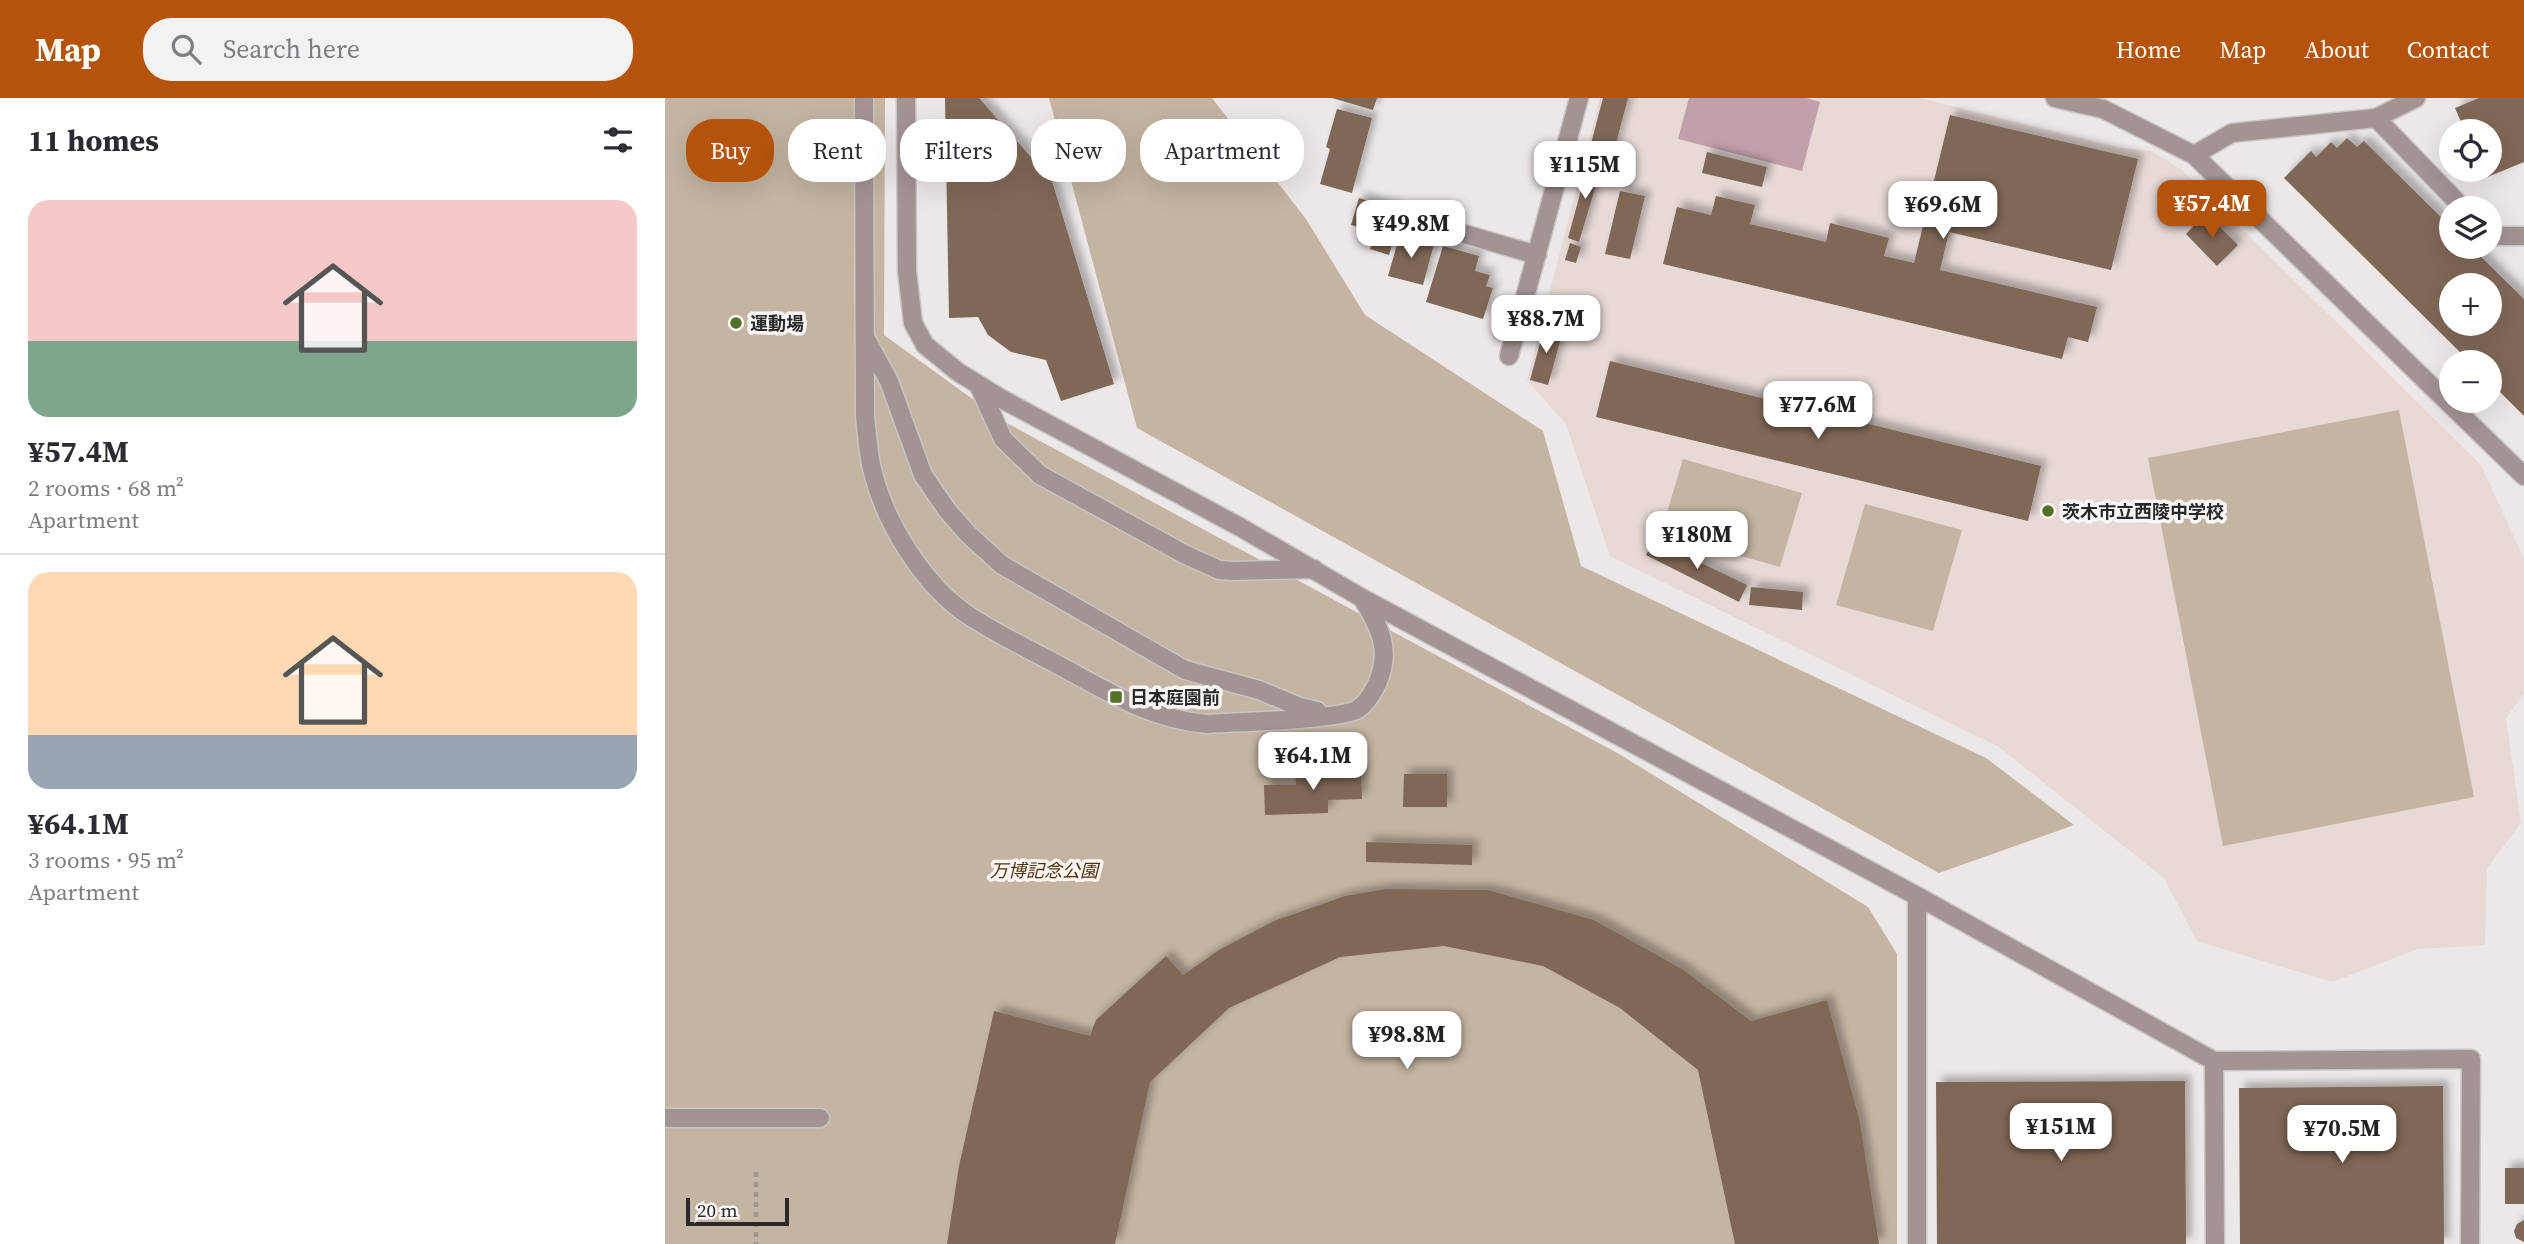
<!DOCTYPE html>
<html lang="en">
<head>
<meta charset="utf-8">
<style>
  body { margin:0; font-family:"Source Serif 4","Noto Sans JP",serif; background:#f2f2f3; color:#2b2b33; height:100vh; display:flex; flex-direction:column; font-size:26px; white-space:nowrap }
  * { box-sizing:border-box; margin:0 }
  p { font-size:23px; color:#7c7c81 }
  .icon { flex:none; width:38px; height:38px; fill:none; stroke:currentColor; stroke-width:2; stroke-linecap:round; stroke-linejoin:round }
  .map { position:relative; flex:1; overflow:hidden }
  .side { display:flex; flex-direction:column; background:#fff; width:665px }
  .side>* { flex:none }
  .banner { position:absolute; left:21px; top:21px; width:665px; height:63px; display:flex; gap:14px }
  .fabs { position:absolute; left:1774px; top:21px; display:grid; gap:14px }
  .fabs a { display:grid; place-items:center; width:63px; height:63px; border-radius:50%; background:#fff; box-shadow:0 7px 28px #0002; font-size:35px }
  .scale { position:absolute; left:21px; bottom:18px; width:103px; box-sizing:border-box; padding-left:7px; border:4px solid #2a2828; border-top:0; font-size:19px; line-height:24px; white-space:nowrap; color:#2a2828; -webkit-text-stroke:5px #f9f5f4; paint-order:stroke }
  .price { position:absolute; translate:-50% -60px; padding:0 16px; border-radius:14px; background:#fff; color:#222; font-size:23px; line-height:46px; filter:drop-shadow(0 2px 4px #0008) }
  .price::after { content:''; position:absolute; left:50%; top:42px; width:21px; height:16px; margin-left:-10px; background:inherit; clip-path:polygon(0 0,100% 0,50% 100%) }
  .price.current { background:#b45309; color:#fff }
  ul { padding:0; list-style:none }
  li { display:grid; align-content:center; gap:14px; height:371px; padding:0 28px }
  li+li { border-top:2px solid #e1e1e2 }
  li span { display:grid; place-items:center; height:217px; border-radius:21px; color:#555 }
  li>.icon { margin-inline-start:auto }
  span .icon { width:126px; height:126px; fill:#fffc; stroke-width:1 }
  li b { font-size:30px }
  h2 { display:flex; justify-content:space-between; align-items:center; height:84px; padding:0 28px; font-size:30px }
  .chip { padding:0 24px; border-radius:28px; background:#fff; box-shadow:0 7px 28px #0002; font-size:24px; line-height:63px }
  .chip.current { background:#b45309; color:#fff }
  header { display:flex; align-items:center; gap:42px; box-sizing:border-box; height:98px; padding:0 35px; background:#b45309; color:#fff }
  header strong { font-size:33px }
  nav { display:flex; gap:38px; margin-inline-start:auto; font-size:24px }
  .search { width:490px; height:63px; background:#f2f2f3; display:flex; align-items:center; gap:18px; box-sizing:border-box; padding:0 24px; border-radius:28px; color:#7c7c81; font-size:26px }
  main { display:flex; flex:1; min-height:0 }
  .map>svg:first-child { display:block }
  .built { fill:#e6d9d6 }
  .green { fill:#c4b4a1 }
  .water { fill:#c1a0ab }
  .building { fill:#806757; fill-rule:evenodd; filter:url(#shadow) }
  .lines { fill:none; stroke-linecap:round; stroke-linejoin:round }
  .lane-casing { stroke:#c9c5c5; stroke-width:21 }
  .street-casing { stroke:#c9c5c5; stroke-width:21 }
  .path { stroke:#9a9796; stroke-width:4.5; stroke-dasharray:5 5; stroke-linecap:butt }
  .lane { stroke:#a39494; stroke-width:18 }
  .street { stroke:#a39494; stroke-width:18 }
  .poi-dot { fill:#547025; stroke:#f9f5f4; stroke-width:2.5 }
  .labels { text-anchor:middle; dominant-baseline:central; stroke-width:7; stroke-linejoin:round; paint-order:stroke }
  .poi-label { font-size:18px; font-weight:bold; fill:#2a2828; stroke:#f9f5f4; text-anchor:start }
  .park-label { font-size:18px; font-style:italic; fill:#4e3104; stroke:#f9f5f4 }
</style>
</head>
<body>
<header>
<strong>Map</strong>
<div class="search"><svg class="icon" aria-label="search" viewBox="0 0 24 24"><circle cx="10" cy="10" r="6"/><path d="M15 15l6 6"/></svg>Search here</div>
<nav><a>Home</a><a>Map</a><a>About</a><a>Contact</a></nav>
</header>
<main>
<section class="side">
<h2>11 homes<svg class="icon" aria-label="filters" viewBox="0 0 24 24"><path d="M4 7h16M4 17h16"/><circle cx="9" cy="7" r="2"/><circle cx="15" cy="17" r="2"/></svg></h2>
<ul>
<li><span style="background:linear-gradient(#f6c9c9 65%,#7fa58c 0)"><svg class="icon" aria-label="home" viewBox="0 0 24 24"><path d="M3 11l9-7 9 7M6 9v11h12V9"/></svg></span><div><b>¥57.4M</b><p>2 rooms · 68 m²</p><p>Apartment</p></div></li>
<li><span style="background:linear-gradient(#ffd9b3 75%,#9aa5b1 0)"><svg class="icon" aria-label="home" viewBox="0 0 24 24"><path d="M3 11l9-7 9 7M6 9v11h12V9"/></svg></span><div><b>¥64.1M</b><p>3 rooms · 95 m²</p><p>Apartment</p></div></li>
</ul>
</section>
<div class="map">
<svg width="1859" height="1146" viewBox="0 0 1859 1146">
  <defs>
    <filter id="shadow"><feDropShadow dx="6" dy="-6" stdDeviation="3.5" flood-color="#0004"/></filter>
  </defs>
  <rect width="100%" height="100%" fill="#ece8e7"/>
  <path class="built" d="M 935,0 L 1254,0 L 1452,49 L 1486,53 L 1516,71 L 1816,367 L 1859,461 L 1859,595 L 1841,620 L 1856,725 L 1822,770 L 1820,847 L 1753,851 L 1667,884 L 1532,843 L 1499,780 L 1334,649 L 945,458 L 901,326 L 862,282 Z"/>
  <path class="green" d="M 0,0 L 220,0 L 219,237 L 338,323 L 954,656 L 1203,809 L 1232,856 L 1232,1146 L 0,1146 Z
    M 384,0 L 547,0 L 641,121 L 700,217 L 878,333 L 916,468 L 1321,660 L 1409,727 L 1274,775 L 472,330 Z
    M 1734,312 L 1809,699 L 1558,748 L 1483,360 Z
    M 1018,361 L 1137,395 L 1115,469 L 996,435 Z
    M 1200,406 L 1297,432 L 1268,533 L 1171,507 Z"/>
  <path class="water" d="M 1024,0 L 1141,0 L 1155,4 L 1137,73 L 1013,41 Z"/>
  <path class="building" d="M 280,0 L 314,0 L 387,83 L 449,286 L 396,303 L 381,262 L 346,254 L 323,237 L 313,219 L 284,220 Z
    M 667,0 L 712,0 L 708,12 Z
    M 938,0 L 963,0 L 946,64 L 923,57 Z
    M 1814,0 L 1859,0 L 1859,64 L 1820,80 L 1816,72 L 1825,72 L 1825,33 L 1800,33 L 1790,10 Z
    M 672,11 L 707,20 L 687,95 L 655,86 L 665,51 L 661,49 Z
    M 1285,17 L 1473,61 L 1446,172 L 1284,134 L 1275,172 L 1432,209 L 1423,244 L 1403,239 L 1397,261 L 998,166 L 1012,109 L 1046,117 L 1051,98 L 1090,107 L 1085,126 L 1161,144 L 1165,125 L 1224,140 L 1219,158 L 1249,165 Z
    M 1682,40 L 1692,49 L 1699,43 L 1787,130 L 1787,149 L 1806,149 L 1859,201 L 1859,318 L 1825,284 L 1825,264 L 1805,264 L 1619,80 L 1646,53 L 1651,59 L 1666,44 L 1672,50 ZM 1787,187 L 1825,187 L 1825,226 L 1787,226 Z
    M 1042,54 L 1102,69 L 1097,89 L 1037,75 Z
    M 924,63 L 937,67 L 914,144 L 903,140 Z
    M 955,93 L 980,98 L 965,161 L 940,156 Z
    M 694,100 L 737,112 L 724,157 L 705,151 L 711,134 L 686,127 Z
    M 1541,115 L 1573,147 L 1552,168 L 1521,136 Z
    M 735,136 L 769,146 L 758,187 L 723,178 Z
    M 905,145 L 916,149 L 911,165 L 900,162 Z
    M 778,148 L 814,158 L 810,173 L 825,177 L 821,188 L 828,190 L 818,221 L 761,204 Z
    M 885,207 L 904,212 L 899,229 L 880,225 Z
    M 880,227 L 898,233 L 883,287 L 865,282 Z
    M 945,263 L 1376,368 L 1363,423 L 931,319 Z
    M 989,442 L 1082,487 L 1074,504 L 981,457 Z
    M 1086,489 L 1138,494 L 1137,512 L 1084,507 Z
    M 696,671 L 697,701 L 663,702 L 663,715 L 600,717 L 599,687 L 631,687 L 630,672 Z
    M 739,676 L 782,676 L 782,709 L 738,709 Z
    M 701,744 L 807,747 L 807,767 L 701,764 Z
    M 721,791 L 823,792 L 929,822 L 1019,872 L 1086,923 L 1162,902 L 1195,1024 L 1214,1146 L 1070,1146 L 1033,972 L 955,910 L 878,868 L 779,848 L 675,859 L 564,910 L 485,984 L 450,1146 L 282,1146 L 294,1068 L 329,913 L 425,938 L 431,922 L 501,858 L 518,877 L 554,852 L 609,823 L 680,798 Z
    M 1520,983 L 1521,1146 L 1272,1146 L 1271,984 Z
    M 1778,988 L 1779,1146 L 1575,1146 L 1574,990 Z
    M 1840,1070 L 1859,1070 L 1859,1106 L 1840,1106 Z
    M 1859,1122 L 1859,1144 L 1851,1140 L 1849,1133 L 1852,1126 Z"/>
  <g class="lines">
    <defs>
      <path id="lane" d="M 199,0 L 200,318 C 202,336 203,354 207,371 C 220,425 259,489 306,519 C 335,538 368,553 399,570 C 445,595 489,622 542,626 C 568,624 676,622 693,611 C 701,606 708,594 712,586 C 727,552 715,529 697,500
        M 241,0 L 242,173 L 248,225 L 260,247 L 293,274 L 335,300 L 575,429 L 697,500 L 1252,798 L 1549,963 L 1806,961 L 1805,1146
        M 1711,20 L 1798,110
        M 765,126 L 872,157
        M 1825,138 L 1859,138
        M 200,239 L 224,283 L 258,377 L 282,412 L 303,436 L 337,467 L 520,572 L 594,592 L 635,609 L 652,613
        M 313,286 L 338,341 L 375,377 L 519,456 L 554,472 L 568,473 L 649,471
        M 1549,963 L 1550,1146
        M 0,1020 L 155,1020
        M 1252,1146 L 1252,798"/>
      <path id="street" d="M 1390,0 L 1438,11 L 1529,57 L 1859,378
        M 1529,57 L 1567,35 L 1711,20 L 1751,0
        M 844,258 L 914,0"/>
    </defs>
    <use href="#lane" class="lane-casing"/>
    <use href="#street" class="street-casing"/>
    <path class="path" d="M 91,1074 L 91,1146"/>
    <use href="#lane" class="lane"/>
    <use href="#street" class="street"/>
  </g>
  <g class="poi-dot">
    <circle cx="71" cy="225" r="7"/>
    <circle cx="1383" cy="413" r="7"/>
    <rect x="444" y="592" width="14" height="14" rx="3.5"/>
  </g>
  <g class="labels">
    <g class="poi-label">
      <text x="85" y="225">運動場</text>
      <text x="1397" y="413">茨木市立西陵中学校</text>
      <text x="465" y="599">日本庭園前</text>
    </g>
    <g class="park-label">
      <text x="379" y="772">万博記念公園</text>
    </g>
  </g>
</svg>
<div class="fabs">
<a><svg class="icon" aria-label="locate" viewBox="0 0 24 24"><circle cx="12" cy="12" r="6"/><path d="M12 2v4M12 18v4M2 12h4M18 12h4"/></svg></a>
<a><svg class="icon" aria-label="layers" viewBox="0 0 24 24"><path d="M12 4l9 5-9 5-9-5zM3 14l9 5 9-5"/></svg></a>
<a>+</a>
<a>−</a>
</div>
<div class="scale">20 m</div>
<b class="price" style="left:920px;top:103px">¥115M</b>
<b class="price current" style="left:1547px;top:142px">¥57.4M</b>
<b class="price" style="left:1278px;top:143px">¥69.6M</b>
<b class="price" style="left:746px;top:162px">¥49.8M</b>
<b class="price" style="left:881px;top:257px">¥88.7M</b>
<b class="price" style="left:1153px;top:343px">¥77.6M</b>
<b class="price" style="left:1032px;top:473px">¥180M</b>
<b class="price" style="left:648px;top:694px">¥64.1M</b>
<b class="price" style="left:742px;top:973px">¥98.8M</b>
<b class="price" style="left:1396px;top:1065px">¥151M</b>
<b class="price" style="left:1677px;top:1067px">¥70.5M</b>
<div class="banner">
<a class="chip current">Buy</a>
<a class="chip">Rent</a>
<a class="chip">Filters</a>
<a class="chip">New</a>
<a class="chip">Apartment</a>
</div>
</div>
</main>
</body>
</html>
